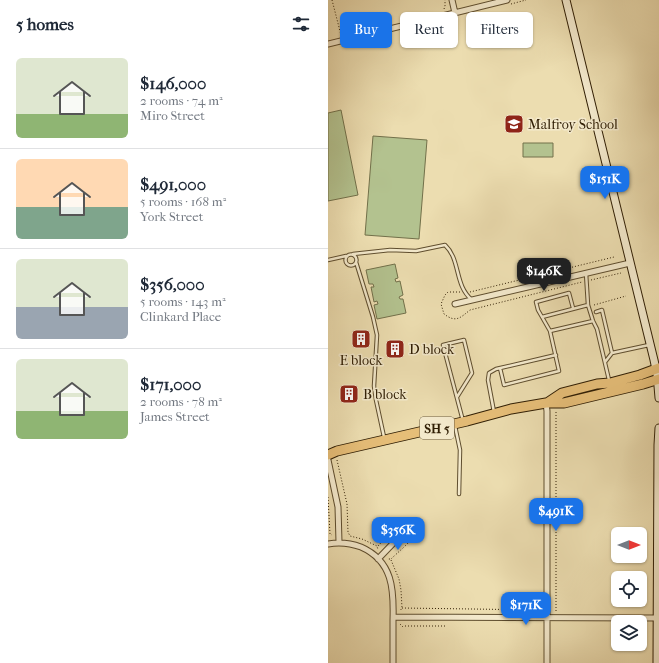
<!DOCTYPE html>
<html lang="en">
<head>
<meta charset="utf-8">
<style>
  body { margin:0; font-family:"IM FELL French Canon",serif; background:#f2f2f3; color:#1f2937; height:100vh; display:flex; flex-direction:column; font-size:15px; white-space:nowrap }
  * { box-sizing:border-box; margin:0 }
  p { font-size:13px; color:#747a83 }
  .icon { flex:none; width:22px; height:22px; fill:none; stroke:currentColor; stroke-width:2; stroke-linecap:round; stroke-linejoin:round }
  .map { position:relative; flex:1; overflow:hidden }
  .details { display:flex; flex-direction:column; background:#fff; width:328px }
  .details>* { flex:none }
  .guide { position:absolute; left:12px; top:12px; width:259px; height:36px; display:flex; gap:8px }
  .needle { width:26px; rotate:90deg }
  .controls { position:absolute; left:283px; top:527px; display:grid; gap:8px }
  .controls a { display:grid; place-items:center; width:36px; height:36px; border-radius:6px; background:#fff; box-shadow:0 1px 3px #0004; font-size:20px }
  .price { position:absolute; translate:-50% -34px; padding:0 9px; border-radius:8px; background:#1a73e8; color:#fff; font-size:13px; line-height:26px; filter:drop-shadow(0 1px 2px #0008) }
  .price::after { content:''; position:absolute; left:50%; top:24px; width:12px; height:9px; margin-left:-6px; background:inherit; clip-path:polygon(0 0,100% 0,50% 100%) }
  .price.on { background:#222; color:#fff }
  ul { padding:0; list-style:none }
  li { display:flex; align-items:center; gap:12px; height:100px; padding:0 16px }
  li+li { border-top:1px solid #e0e1e3 }
  li span { display:grid; place-items:center; flex:none; width:112px; height:80px; border-radius:6px; color:#555 }
  li>.icon { margin-inline-start:auto }
  span .icon { width:48px; height:48px; fill:#fffc; stroke-width:1 }
  li b { font-size:17px }
  h2 { display:flex; justify-content:space-between; align-items:center; height:48px; padding:0 16px; font-size:17px }
  .pill { padding:0 14px; border-radius:6px; background:#fff; box-shadow:0 1px 3px #0004; font-size:14px; line-height:36px }
  .pill.on { background:#1a73e8; color:#fff }
  main { display:flex; flex:1; min-height:0 }
  .map>svg:first-child { display:block }
  .green { fill:#b3c28f; stroke:#72704a }
  .lines { fill:none; stroke-linecap:round; stroke-linejoin:round }
  .service-casing { stroke:#5f4e2f; stroke-width:4.5 }
  .minor-casing { stroke:#5f4e2f; stroke-width:7 }
  .secondary-casing { stroke:#301e04; stroke-width:9 }
  .trunk-casing { stroke:#301e04; stroke-width:11 }
  .path { stroke:#301e04; stroke-width:1; stroke-dasharray:1 2; stroke-linecap:butt }
  .service { stroke:#f3e9cc; stroke-width:2.5 }
  .minor { stroke:#f3e9cc; stroke-width:5 }
  .secondary { stroke:#f3e9cc; stroke-width:7 }
  .trunk { stroke:#e6be78; stroke-width:9 }
  .labels { text-anchor:middle; dominant-baseline:central; stroke-width:3; stroke-linejoin:round; paint-order:stroke }
  .shield { fill:#f3e9cc; stroke:#6a5b40; stroke-width:1 }
  .shield-label { font-size:13px; font-weight:bold; fill:#301e04 }
  .poi-label { font-size:14px; fill:#301e04; stroke:#f3e9cc; text-anchor:start }
</style>
</head>
<body>
<main>
<section class="details">
<h2>5 homes<svg class="icon" aria-label="filters" viewBox="0 0 24 24"><path d="M4 7h16M4 17h16"/><circle cx="9" cy="7" r="2"/><circle cx="15" cy="17" r="2"/></svg></h2>
<ul>
<li><span style="background:linear-gradient(#dfe7d0 70%,#8fb573 0)"><svg class="icon" aria-label="home" viewBox="0 0 24 24"><path d="M3 11l9-7 9 7M6 9v11h12V9"/></svg></span><div><b>$146,000</b><p>2 rooms · 74 m²</p><p>Miro Street</p></div></li>
<li><span style="background:linear-gradient(#ffd9b3 60%,#7fa58c 0)"><svg class="icon" aria-label="home" viewBox="0 0 24 24"><path d="M3 11l9-7 9 7M6 9v11h12V9"/></svg></span><div><b>$491,000</b><p>5 rooms · 168 m²</p><p>York Street</p></div></li>
<li><span style="background:linear-gradient(#dfe7d0 60%,#9aa5b1 0)"><svg class="icon" aria-label="home" viewBox="0 0 24 24"><path d="M3 11l9-7 9 7M6 9v11h12V9"/></svg></span><div><b>$356,000</b><p>5 rooms · 143 m²</p><p>Clinkard Place</p></div></li>
<li><span style="background:linear-gradient(#dfe7d0 65%,#8fb573 0)"><svg class="icon" aria-label="home" viewBox="0 0 24 24"><path d="M3 11l9-7 9 7M6 9v11h12V9"/></svg></span><div><b>$171,000</b><p>2 rooms · 78 m²</p><p>James Street</p></div></li>
</ul>
</section>
<div class="map">
<svg width="331" height="663" viewBox="0 0 331 663">
  <rect width="100%" height="100%" fill="#ecddb0"/>
  <filter id="stains"><feTurbulence type="fractalNoise" baseFrequency=".005" numOctaves="4"/><feColorMatrix values="0 0 0 0 .2 0 0 0 0 .09 0 0 0 0 .02 0 0 0 .5 -.17"/></filter>
  <radialGradient id="worn" r=".72"><stop offset=".6" stop-color="#630" stop-opacity="0"/><stop offset="1" stop-color="#630" stop-opacity=".3"/></radialGradient>
  <path class="green" d="M 13,110 L 30,195 L 0,201 L 0,113 Z
    M 45,136 L 99,140 L 91,239 L 37,235 Z
    M 195,143 L 225,143 L 225,157 L 195,157 Z
    M 67,264 L 70,278 L 67,279 L 68,282 L 72,281 L 75,295 L 71,297 L 72,299 L 75,299 L 78,313 L 49,319 L 46,305 L 50,304 L 49,301 L 46,302 L 43,287 L 46,287 L 45,284 L 41,284 L 38,270 Z"/>
  <g class="lines">
    <defs>
      <path id="service" d="M 25,254 L 62,250 L 88,251 L 117,245 C 133,260 126,285 144,300
        M17.5 260a5.5 5.5 0 1 1 11 0a5.5 5.5 0 1 1-11 0Z
        M 0,260 L 18,256
        M 28,262 L 45,317 L 49,335 L 46,386 L 48,400 L 56,437
        M 258,273 L 260,305 L 265,321 L 269,329 L 281,380
        M 268,312 L 274,310 L 284,353
        M 214,317 L 260,305
        M 222,331 L 265,321
        M 277,362 L 284,353 L 321,345
        M 172,368 L 176,385 L 231,371 L 222,331 L 210,310 L 208,302 L 241,293 L 245,308
        M 129,397 L 144,373 L 136,340 L 115,345 L 135,421
        M 166,412 L 160,380 L 161,373 L 168,369 L 228,355
        M 127,426 L 132,450 L 131,494"/>
      <path id="minor" d="M 124,0 L 127,13
        M 0,44 L 179,0
        M 127,304 L 302,263
        M 218,403 L 219,411 L 219,663
        M 0,460 L 10,507 L 11,542
        M 0,544 C 11,542 22,543 33,547 C 65,561 66,590 65,620 C 65,634 65,649 65,663
        M 50,559 L 77,531
        M 66,617 L 331,618"/>
      <path id="secondary" d="M 238,0 L 326,360 L 329,374 L 331,398
        M 329,663 L 330,445 L 331,428"/>
      <path id="trunk" d="M 219,403 L 234,393 L 269,384 L 282,383 L 312,375 L 331,368
        M 0,455 L 9,451 L 139,421 L 183,409 L 218,403 L 236,403 L 315,384 L 331,379"/>
    </defs>
    <use href="#service" class="service-casing"/>
    <use href="#minor" class="minor-casing"/>
    <use href="#secondary" class="secondary-casing"/>
    <use href="#trunk" class="trunk-casing"/>
    <path class="path" d="M 4,0 L 13,35
      M 183,4 L 198,0
      M 116,9 L 117,6 L 117,0
      M 263,280 L 293,273
      M 132,292 L 120,292 L 117,295 L 113,304 L 116,314 C 128,323 132,318 142,310 L 254,282
      M 142,292 L 286,257
      M 266,305 L 298,296
      M 9,460 L 19,504 L 20,532 L 22,536 L 34,539 L 49,546 L 50,550
      M 0,497 L 2,534 L 4,535
      M 50,546 L 71,523 L 75,521 L 83,522 C 86,525 89,529 87,534 C 84,541 69,553 63,559 L 59,559
      M 63,560 L 71,579 L 73,590 L 74,608 L 72,611
      M 74,608 L 214,610
      M 228,611 L 228,411
      M 72,624 L 75,627
      M 77,626 L 119,626"/>
    <use href="#service" class="service"/>
    <use href="#minor" class="minor"/>
    <use href="#secondary" class="secondary"/>
    <use href="#trunk" class="trunk"/>
  </g>
  <defs>
    <symbol id="school-square" viewBox="-11 -11 22 22"><rect x="-9" y="-9" width="18" height="18" rx="4" fill="#8f2418" stroke="#f3e9cc"/><path d="M0-5L7-2L0 1L-7-2ZM-4 1L0 2.5L4 1V4Q0 6-4 4Z" fill="#fff"/></symbol>
    <symbol id="building-square" viewBox="-11 -11 22 22"><rect x="-9" y="-9" width="18" height="18" rx="4" fill="#8f2418" stroke="#f3e9cc"/><path d="M-4-6H4V6H1V3H-1V6H-4ZM-2.5-4.3h1.7v1.8h-1.7ZM.8-4.3h1.7v1.8H.8ZM-2.5-1h1.7V.8h-1.7ZM.8-1h1.7V.8H.8Z" fill="#fff"/></symbol>
  </defs>
  <g fill-rule="evenodd">
    <use href="#school-square" x="175" y="113" width="22" height="22"/>
    <use href="#building-square" x="22" y="328" width="22" height="22"/>
    <use href="#building-square" x="56" y="338" width="22" height="22"/>
    <use href="#building-square" x="10" y="383" width="22" height="22"/>
  </g>
  <g class="labels">
    <rect class="shield" x="92" y="417" width="34" height="22" rx="3"/>
    <g class="shield-label">
      <text x="109" y="428">SH 5</text>
    </g>
    <g class="poi-label">
      <text x="200" y="124">Malfroy School</text>
      <text x="81" y="349">D block</text>
      <text x="33" y="360" text-anchor="middle">E block</text>
      <text x="35" y="394">B block</text>
    </g>
  </g>
  <rect width="100%" height="100%" filter="url(#stains)"/>
  <rect width="100%" height="100%" fill="url(#worn)"/>
</svg>
<div class="controls">
<a><svg class="needle" viewBox="-14 -14 28 28"><path d="M0-13l5 13h-10z" fill="#e53935"/><path d="M0 13l5-13h-10z" fill="#747a83"/></svg></a>
<a><svg class="icon" aria-label="locate" viewBox="0 0 24 24"><circle cx="12" cy="12" r="6"/><path d="M12 2v4M12 18v4M2 12h4M18 12h4"/></svg></a>
<a><svg class="icon" aria-label="layers" viewBox="0 0 24 24"><path d="M12 4l9 5-9 5-9-5zM3 14l9 5 9-5"/></svg></a>
</div>
<b class="price" style="left:277px;top:200px">$151K</b>
<b class="price on" style="left:216px;top:292px">$146K</b>
<b class="price" style="left:228px;top:532px">$491K</b>
<b class="price" style="left:70px;top:551px">$356K</b>
<b class="price" style="left:198px;top:626px">$171K</b>
<div class="guide">
<a class="pill on">Buy</a>
<a class="pill">Rent</a>
<a class="pill">Filters</a>
</div>
</div>
</main>
</body>
</html>
